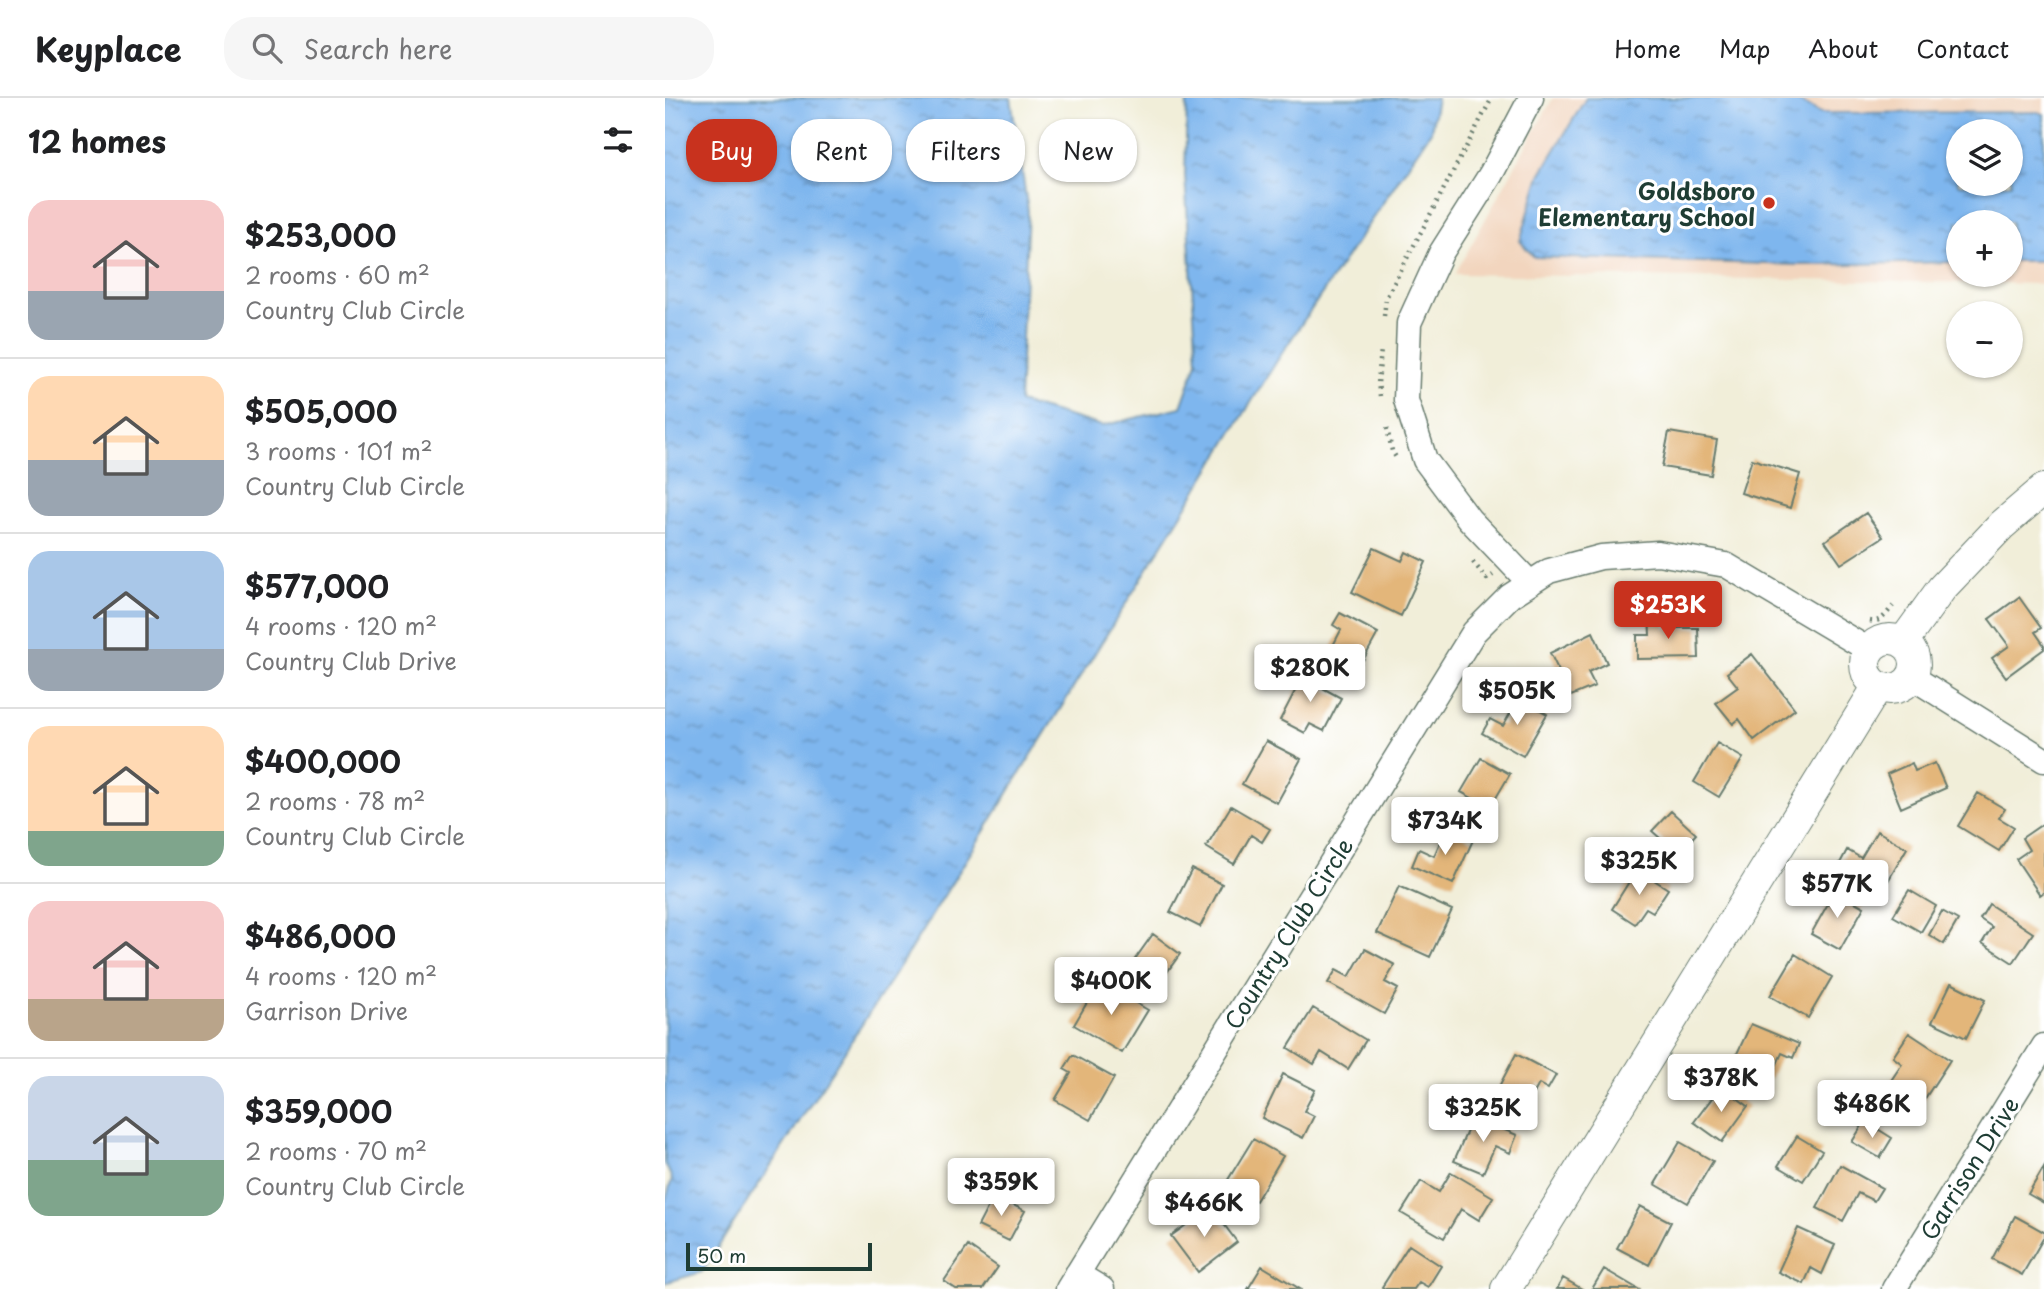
<!DOCTYPE html>
<html lang="en">
<head>
<meta charset="utf-8">
<style>
  body { margin:0; font-family:"Playpen Sans",sans-serif; background:#f6f6f6; color:#202124; height:100vh; display:flex; flex-direction:column; font-size:26px; white-space:nowrap }
  * { box-sizing:border-box; margin:0 }
  p { font-size:23px; color:#757577 }
  .icon { flex:none; width:38px; height:38px; fill:none; stroke:currentColor; stroke-width:2; stroke-linecap:round; stroke-linejoin:round }
  .map { position:relative; flex:1; overflow:hidden }
  .side { display:flex; flex-direction:column; background:#fff; width:665px }
  .side>* { flex:none }
  .hud { position:absolute; left:21px; top:21px; width:665px; height:63px; display:flex; gap:14px }
  .tools { position:absolute; left:1281px; top:21px; display:grid; gap:14px }
  .tools a { display:grid; place-items:center; width:77px; height:77px; border-radius:50%; background:#fff; box-shadow:0 2px 5px #0004; font-size:35px }
  .scale { position:absolute; left:21px; bottom:18px; width:186px; box-sizing:border-box; padding-left:7px; border:4px solid #1f3d34; border-top:0; font-size:19px; line-height:24px; white-space:nowrap; color:#1f3d34; -webkit-text-stroke:5px #fff; paint-order:stroke }
  .price { position:absolute; translate:-50% -60px; padding:0 16px; border-radius:7px; background:#fff; color:#222; font-size:23px; line-height:46px; filter:drop-shadow(0 2px 4px #0008) }
  .price::after { content:''; position:absolute; left:50%; top:42px; width:21px; height:16px; margin-left:-10px; background:inherit; clip-path:polygon(0 0,100% 0,50% 100%) }
  .price.active { background:#c8321e; color:#fff }
  ul { padding:0; list-style:none }
  li { display:flex; align-items:center; gap:21px; height:175px; padding:0 28px }
  li+li { border-top:2px solid #e0e0e0 }
  li span { display:grid; place-items:center; flex:none; width:196px; height:140px; border-radius:21px; color:#555 }
  li>.icon { margin-inline-start:auto }
  span .icon { width:84px; height:84px; fill:#fffc; stroke-width:1 }
  li b { font-size:30px }
  h2 { display:flex; justify-content:space-between; align-items:center; height:84px; padding:0 28px; font-size:30px }
  .chip { padding:0 24px; border-radius:28px; background:#fff; box-shadow:0 2px 5px #0004; font-size:24px; line-height:63px }
  .chip.active { background:#c8321e; color:#fff }
  header { display:flex; align-items:center; gap:42px; box-sizing:border-box; height:98px; padding:0 35px; background:#fff; border-bottom:2px solid #e0e0e0 }
  header strong { font-size:33px }
  nav { display:flex; gap:38px; margin-inline-start:auto; font-size:24px }
  .search { width:490px; height:63px; background:#f6f6f6; display:flex; align-items:center; gap:18px; box-sizing:border-box; padding:0 24px; border-radius:28px; color:#757577; font-size:26px }
  main { display:flex; flex:1; min-height:0 }
  .map>svg:first-child { display:block }
  .built { fill:#f2d5be; fill-rule:evenodd }
  .water { fill:url(#water-ripples); stroke:#4e7a91; stroke-width:2; fill-rule:evenodd }
  .building { fill:#e3b67a }
  .lines { fill:none; stroke-linecap:round; stroke-linejoin:round }
  .minor-casing { stroke:#687b6e; stroke-width:27 }
  .tertiary-casing { stroke:#687b6e; stroke-width:32 }
  .path { stroke:#687b6e; stroke-width:4.5; stroke-dasharray:2 5; stroke-linecap:butt }
  .minor { stroke:#fff; stroke-width:24 }
  .tertiary { stroke:#fff; stroke-width:30 }
  .poi-dot { fill:#c8321e; stroke:#fff; stroke-width:2.5 }
  .labels { text-anchor:middle; dominant-baseline:central; stroke-width:6; stroke-linejoin:round; paint-order:stroke }
  .poi-label { font-size:23px; font-weight:bold; fill:#1f3d34; stroke:#fff; text-anchor:end }
  .street-label { font-size:23px; fill:#1f3d34; stroke:#fff }
</style>
</head>
<body>
<header>
<strong>Keyplace</strong>
<div class="search"><svg class="icon" aria-label="search" viewBox="0 0 24 24"><circle cx="10" cy="10" r="6"/><path d="M15 15l6 6"/></svg>Search here</div>
<nav><a>Home</a><a>Map</a><a>About</a><a>Contact</a></nav>
</header>
<main>
<section class="side">
<h2>12 homes<svg class="icon" aria-label="filters" viewBox="0 0 24 24"><path d="M4 7h16M4 17h16"/><circle cx="9" cy="7" r="2"/><circle cx="15" cy="17" r="2"/></svg></h2>
<ul>
<li><span style="background:linear-gradient(#f6c9c9 65%,#9aa5b1 0)"><svg class="icon" aria-label="home" viewBox="0 0 24 24"><path d="M3 11l9-7 9 7M6 9v11h12V9"/></svg></span><div><b>$253,000</b><p>2 rooms · 60 m²</p><p>Country Club Circle</p></div></li>
<li><span style="background:linear-gradient(#ffd9b3 60%,#9aa5b1 0)"><svg class="icon" aria-label="home" viewBox="0 0 24 24"><path d="M3 11l9-7 9 7M6 9v11h12V9"/></svg></span><div><b>$505,000</b><p>3 rooms · 101 m²</p><p>Country Club Circle</p></div></li>
<li><span style="background:linear-gradient(#a9c7e8 70%,#9aa5b1 0)"><svg class="icon" aria-label="home" viewBox="0 0 24 24"><path d="M3 11l9-7 9 7M6 9v11h12V9"/></svg></span><div><b>$577,000</b><p>4 rooms · 120 m²</p><p>Country Club Drive</p></div></li>
<li><span style="background:linear-gradient(#ffd9b3 75%,#7fa58c 0)"><svg class="icon" aria-label="home" viewBox="0 0 24 24"><path d="M3 11l9-7 9 7M6 9v11h12V9"/></svg></span><div><b>$400,000</b><p>2 rooms · 78 m²</p><p>Country Club Circle</p></div></li>
<li><span style="background:linear-gradient(#f6c9c9 70%,#b9a48a 0)"><svg class="icon" aria-label="home" viewBox="0 0 24 24"><path d="M3 11l9-7 9 7M6 9v11h12V9"/></svg></span><div><b>$486,000</b><p>4 rooms · 120 m²</p><p>Garrison Drive</p></div></li>
<li><span style="background:linear-gradient(#c9d6e8 60%,#7fa58c 0)"><svg class="icon" aria-label="home" viewBox="0 0 24 24"><path d="M3 11l9-7 9 7M6 9v11h12V9"/></svg></span><div><b>$359,000</b><p>2 rooms · 70 m²</p><p>Country Club Circle</p></div></li>
</ul>
</section>
<div class="map">
<svg width="1379" height="1191" viewBox="0 0 1379 1191">
  <defs>
    <pattern id="water-ripples" width="26" height="14" patternUnits="userSpaceOnUse" patternTransform="scale(1.75)"><rect width="26" height="14" fill="#7eb6ee"/><path d="M2 4q2-2 4 0t4 0M15 11q2-2 4 0t4 0" fill="none" stroke="#6795c2"/></pattern>
  </defs>
  <rect width="100%" height="100%" fill="#fff"/>
  <filter id="ink" filterUnits="userSpaceOnUse"><feTurbulence type="fractalNoise" baseFrequency=".0143" numOctaves="2"/><feDisplacementMap in="SourceGraphic" scale="14" xChannelSelector="R" yChannelSelector="G"/><feConvolveMatrix kernelMatrix="1 2 1 2 8 2 1 2 1" color-interpolation-filters="sRGB"/></filter>
  <filter id="wash" filterUnits="userSpaceOnUse"><feTurbulence type="fractalNoise" baseFrequency=".00686" numOctaves="4" result="noise"/><feDisplacementMap in="SourceGraphic" scale="28" xChannelSelector="R" yChannelSelector="G"/><feGaussianBlur stdDeviation="1.57" result="paint"/><feColorMatrix in="noise" values="0 0 0 0 0 0 0 0 0 0 0 0 0 0 0 0 0 1.4 0 .05"/><feComposite in="paint" operator="in"/></filter>
  <g filter="url(#wash)">
    <rect width="100%" height="100%" fill="#f1eed9"/>
    <path class="built" d="M 888,0 L 1379,0 L 1379,186 L 790,176 ZM 1293,33 L 1346,33 L 1346,86 L 1293,86 ZM 1293,124 L 1346,124 L 1346,177 L 1293,177 Z"/>
    <path class="water" d="M 0,0 L 346,0 L 363,113 L 354,304 L 437,328 L 516,309 L 532,264 L 520,78 L 522,0 L 772,0 L 766,33 L 615,258 L 247,849 L 37,1174 L 0,1185 L 0,1104 L 7,1081 L 0,1065 Z
      M 921,0 L 1127,0 L 1156,15 L 1373,14 L 1379,16 L 1379,163 L 1346,163 L 1346,124 L 1293,124 L 1293,164 L 1135,167 L 869,159 L 855,143 L 875,77 ZM 1293,33 L 1346,33 L 1346,86 L 1293,86 Z"/>
    <g id="blocks">
      <path class="building" d="M 1004,334 L 1052,342 L 1046,377 L 997,369 Z
        M 1087,361 L 1135,376 L 1125,410 L 1076,395 Z
        M 1201,415 L 1218,439 L 1176,466 L 1160,443 Z
        M 709,450 L 737,463 L 741,454 L 761,464 L 736,518 L 687,494 Z
        M 1354,499 L 1376,530 L 1370,534 L 1379,547 L 1379,551 L 1341,579 L 1327,560 L 1344,548 L 1324,521 Z
        M 675,515 L 713,535 L 689,579 L 660,563 L 676,532 L 668,527 Z
        M 1000,516 L 1000,530 L 1033,530 L 1034,560 L 972,561 L 972,537 L 985,537 L 984,517 Z
        M 928,534 L 942,565 L 923,574 L 930,588 L 906,598 L 885,555 Z
        M 1087,556 L 1130,611 L 1089,642 L 1074,621 L 1068,626 L 1051,605 L 1073,589 L 1062,575 Z
        M 642,570 L 659,579 L 654,588 L 676,600 L 659,633 L 645,626 L 640,635 L 615,622 Z
        M 854,600 L 882,616 L 858,658 L 817,635 L 825,621 L 838,628 Z
        M 601,643 L 636,661 L 612,705 L 577,686 Z
        M 1052,645 L 1078,660 L 1054,699 L 1029,684 Z
        M 816,660 L 845,676 L 825,710 L 796,694 Z
        M 1247,665 L 1250,673 L 1270,665 L 1281,690 L 1236,710 L 1222,676 Z
        M 1313,695 L 1340,711 L 1334,720 L 1349,729 L 1334,753 L 1293,728 Z
        M 566,708 L 605,731 L 597,744 L 586,737 L 569,766 L 541,749 Z
        M 1006,713 L 1031,736 L 1013,756 L 987,733 Z
        M 1379,725 L 1379,794 L 1375,797 L 1351,761 L 1364,752 L 1357,740 Z
        M 781,731 L 808,742 L 788,786 L 747,768 L 754,751 L 769,758 Z
        M 1212,733 L 1242,750 L 1223,783 L 1210,776 L 1205,785 L 1174,767 L 1182,752 L 1196,760 Z
        M 527,771 L 557,786 L 535,829 L 505,814 Z
        M 972,771 L 1003,791 L 988,814 L 981,810 L 970,826 L 947,811 Z
        M 734,788 L 787,812 L 765,859 L 712,835 Z
        M 1244,792 L 1271,808 L 1256,834 L 1228,818 Z
        M 1170,793 L 1199,809 L 1175,852 L 1146,836 Z
        M 1324,806 L 1368,835 L 1348,865 L 1317,845 L 1327,829 L 1315,821 Z
        M 1277,813 L 1293,822 L 1279,846 L 1264,837 Z
        M 488,836 L 515,856 L 490,891 L 463,871 Z
        M 700,851 L 730,867 L 720,884 L 733,891 L 719,916 L 663,885 L 671,872 L 684,879 Z
        M 1130,856 L 1167,879 L 1143,920 L 1105,898 Z
        M 434,884 L 483,912 L 457,955 L 409,927 Z
        M 1286,885 L 1320,902 L 1301,940 L 1267,924 Z
        M 648,910 L 701,942 L 683,971 L 656,954 L 649,966 L 623,950 Z
        M 1086,926 L 1134,946 L 1128,960 L 1117,955 L 1105,981 L 1068,964 Z
        M 1244,935 L 1285,962 L 1255,1008 L 1223,987 L 1237,966 L 1228,959 Z
        M 851,956 L 891,977 L 883,991 L 874,986 L 861,1010 L 831,994 Z
        M 408,957 L 449,980 L 425,1022 L 390,1002 L 406,975 L 399,971 Z
        M 618,976 L 650,992 L 639,1013 L 649,1018 L 638,1040 L 597,1020 Z
        M 1056,988 L 1083,1008 L 1057,1044 L 1029,1024 Z
        M 808,1019 L 852,1037 L 845,1055 L 830,1048 L 818,1075 L 789,1063 Z
        M 1200,1023 L 1227,1040 L 1215,1060 L 1187,1044 Z
        M 1132,1038 L 1157,1053 L 1138,1083 L 1113,1068 Z
        M 588,1041 L 618,1058 L 591,1103 L 561,1085 Z
        M 1015,1044 L 1048,1063 L 1023,1105 L 990,1086 Z
        M 1175,1067 L 1217,1090 L 1209,1103 L 1193,1095 L 1178,1123 L 1152,1110 Z
        M 1379,1069 L 1379,1105 L 1363,1096 Z
        M 786,1074 L 828,1099 L 814,1122 L 796,1111 L 779,1140 L 736,1115 L 756,1083 L 774,1094 Z
        M 329,1097 L 360,1113 L 344,1143 L 313,1128 Z
        M 975,1108 L 1006,1124 L 984,1167 L 952,1150 Z
        M 546,1109 L 572,1144 L 533,1174 L 506,1138 Z
        M 1350,1118 L 1379,1134 L 1379,1139 L 1357,1177 L 1327,1161 Z
        M 1133,1130 L 1170,1147 L 1157,1176 L 1146,1170 L 1139,1186 L 1113,1174 Z
        M 744,1147 L 776,1168 L 763,1189 L 754,1184 L 749,1191 L 720,1191 L 717,1189 Z
        M 303,1148 L 333,1169 L 318,1191 L 291,1191 L 279,1183 Z
        M 597,1168 L 635,1191 L 583,1191 Z
        M 939,1171 L 973,1191 L 927,1191 Z
        M 898,1180 L 917,1191 L 892,1191 Z"/>
    </g>
  </g>
  <g filter="url(#ink)">
    <use href="#blocks" fill-opacity="0" stroke="#687b6e" stroke-width="2"/>
    <g class="lines">
      <defs>
        <path id="minor" d="M 865,485 L 804,421 L 760,362 L 741,302 L 744,225 L 776,155 L 826,76 L 866,0
          M 1247,579 L 1379,662
          M 412,1176 L 437,1191
          M 403,1191 L 809,534 L 845,498 L 884,473 L 936,459 L 993,455 L 1061,467 L 1204,552
          M 1229,1191 L 1379,948"/>
        <path id="tertiary" d="M1200 566a25 25 0 1 1 50 0a25 25 0 1 1-50 0Z
          M 1238,544 L 1277,490 L 1337,427 L 1379,391
          M 841,1191 L 1213,588"/>
      </defs>
      <use href="#minor" class="minor-casing"/>
      <use href="#tertiary" class="tertiary-casing"/>
      <path class="path" d="M 719,218 L 721,200 L 827,0
        M 715,298 L 713,286 L 716,251
        M 722,330 L 727,353 L 732,361
        M 808,464 L 822,481 L 828,477
        M 1205,523 C 1216,525 1221,516 1228,508"/>
      <use href="#minor" class="minor"/>
      <use href="#tertiary" class="tertiary"/>
    </g>
  </g>
  <circle class="poi-dot" cx="1104" cy="105" r="7"/>
  <g class="labels">
    <g class="poi-label">
      <text x="1090" y="92">Goldsboro<tspan x="1090" dy="26">Elementary School</tspan></text>
    </g>
    <g class="street-label">
      <text transform="translate(623 835) rotate(-58)">Country Club Circle</text>
      <text transform="translate(1304 1070) rotate(-58)">Garrison Drive</text>
    </g>
  </g>
</svg>
<div class="tools">
<a><svg class="icon" aria-label="layers" viewBox="0 0 24 24"><path d="M12 4l9 5-9 5-9-5zM3 14l9 5 9-5"/></svg></a>
<a>+</a>
<a>−</a>
</div>
<div class="scale">50 m</div>
<b class="price active" style="left:1003px;top:543px">$253K</b>
<b class="price" style="left:645px;top:606px">$280K</b>
<b class="price" style="left:852px;top:629px">$505K</b>
<b class="price" style="left:780px;top:759px">$734K</b>
<b class="price" style="left:974px;top:799px">$325K</b>
<b class="price" style="left:1172px;top:822px">$577K</b>
<b class="price" style="left:446px;top:919px">$400K</b>
<b class="price" style="left:1056px;top:1016px">$378K</b>
<b class="price" style="left:1207px;top:1042px">$486K</b>
<b class="price" style="left:818px;top:1046px">$325K</b>
<b class="price" style="left:336px;top:1120px">$359K</b>
<b class="price" style="left:539px;top:1141px">$466K</b>
<div class="hud">
<a class="chip active">Buy</a>
<a class="chip">Rent</a>
<a class="chip">Filters</a>
<a class="chip">New</a>
</div>
</div>
</main>
</body>
</html>
